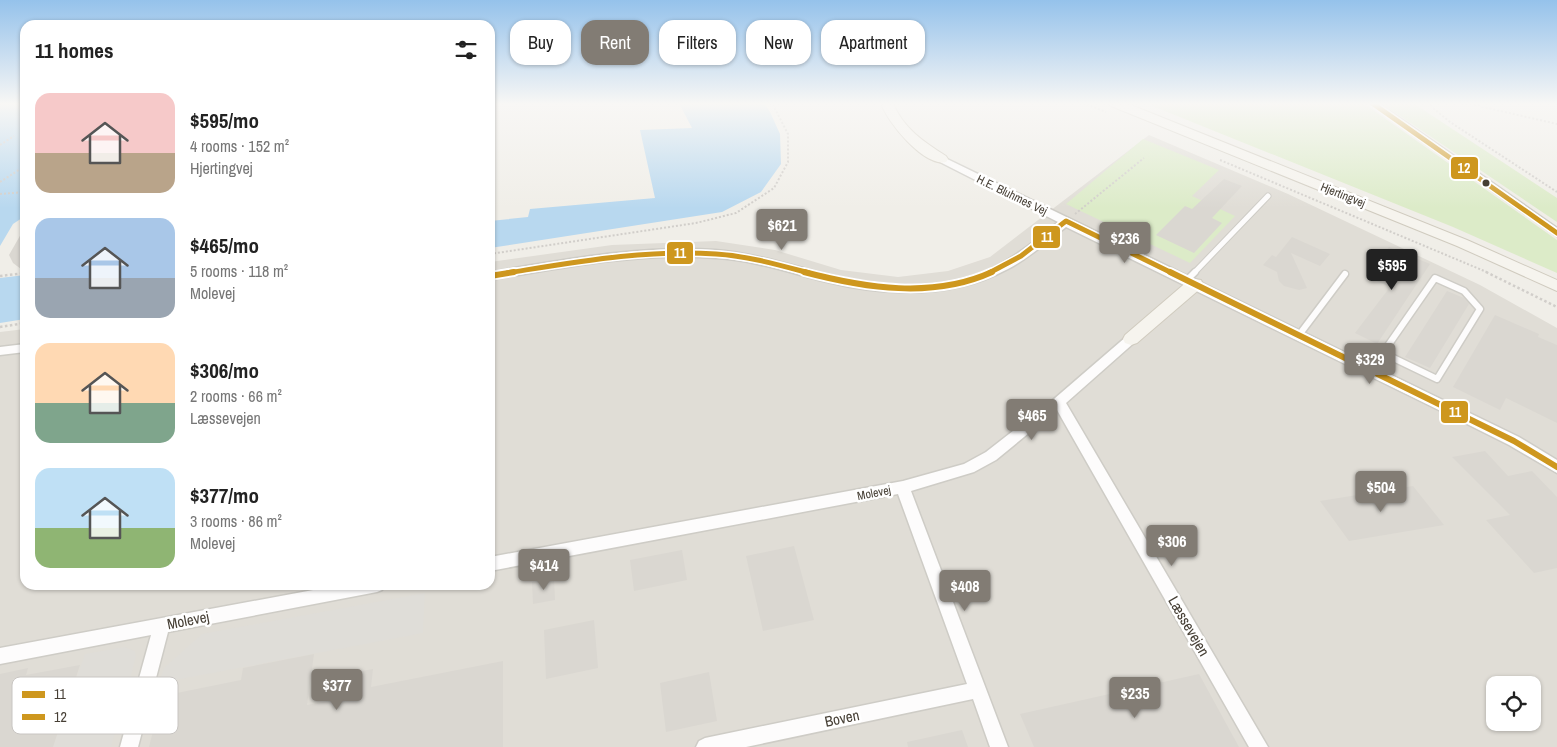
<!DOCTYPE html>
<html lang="en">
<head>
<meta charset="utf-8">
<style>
  body { margin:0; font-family:"Archivo Narrow",sans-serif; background:#f2f2f2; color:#222; height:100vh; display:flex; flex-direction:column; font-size:19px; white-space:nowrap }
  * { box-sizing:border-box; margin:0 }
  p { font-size:16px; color:#767676 }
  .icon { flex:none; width:28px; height:28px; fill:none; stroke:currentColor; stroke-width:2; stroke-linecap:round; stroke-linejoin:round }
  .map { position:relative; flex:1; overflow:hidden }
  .sheet { position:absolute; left:20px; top:20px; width:475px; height:570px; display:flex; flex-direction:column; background:#fff; border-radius:15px; box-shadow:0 1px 4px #0004 }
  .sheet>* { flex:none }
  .top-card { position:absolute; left:510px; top:20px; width:475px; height:45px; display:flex; gap:10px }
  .tools { position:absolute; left:1486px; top:676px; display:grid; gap:10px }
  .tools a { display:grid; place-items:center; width:55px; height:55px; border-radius:10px; background:#fff; box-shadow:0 1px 4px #0004; font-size:25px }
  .price { position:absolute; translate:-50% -42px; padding:0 11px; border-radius:5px; background:#827c74; color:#fff; font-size:16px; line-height:32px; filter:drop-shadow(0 1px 2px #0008) }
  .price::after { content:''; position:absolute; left:50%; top:30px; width:15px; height:11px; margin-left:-8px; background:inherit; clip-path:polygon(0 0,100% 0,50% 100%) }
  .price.active { background:#222; color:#fff }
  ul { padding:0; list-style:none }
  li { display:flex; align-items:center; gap:15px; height:125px; padding:0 15px }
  li span { display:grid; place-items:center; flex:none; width:140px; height:100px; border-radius:15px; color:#555 }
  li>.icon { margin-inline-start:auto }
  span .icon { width:60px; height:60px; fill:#fffc; stroke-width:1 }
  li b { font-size:21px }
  h2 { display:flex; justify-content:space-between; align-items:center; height:60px; padding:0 15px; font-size:21px }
  .tag { padding:0 18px; border-radius:15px; background:#fff; box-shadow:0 1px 4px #0004; font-size:18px; line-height:45px }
  .tag.active { background:#827c74; color:#fff }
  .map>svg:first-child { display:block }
  .industrial { fill:#e0ddd6; fill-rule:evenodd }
  .green { fill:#dcebc8 }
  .parking { fill:#dfddd8 }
  .water { fill:#b8d8ef }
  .building { fill:#dad7d1 }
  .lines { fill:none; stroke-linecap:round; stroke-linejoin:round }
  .lane-far1-casing { stroke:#ceccc6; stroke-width:7 }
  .lane-casing { stroke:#ceccc6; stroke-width:9 }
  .street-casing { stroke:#ceccc6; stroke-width:3 }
  .secondary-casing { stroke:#d0cbbf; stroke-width:2 }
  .path-far1 { stroke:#d1ceca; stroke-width:2; stroke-dasharray:2 2; stroke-linecap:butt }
  .path { stroke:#d1ceca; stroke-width:2.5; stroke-dasharray:2.5 2.5; stroke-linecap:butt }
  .lane-far1 { stroke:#fdfcfc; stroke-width:5 }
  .lane { stroke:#fdfcfc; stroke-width:6 }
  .street { fill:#fdfcfc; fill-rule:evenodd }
  .secondary { fill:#f6f4ee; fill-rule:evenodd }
  .bus-1-far1-casing { stroke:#fff; stroke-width:8 }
  .bus-1-casing { stroke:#fff; stroke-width:10 }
  .bus-2-casing { stroke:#fff; stroke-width:8 }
  .bus-1-far1 { stroke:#ce971e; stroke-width:5 }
  .bus-1 { stroke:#ce971e; stroke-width:6 }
  .bus-2 { stroke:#ce971e; stroke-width:5 }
  .bus-dot { fill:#463f35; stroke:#fff; stroke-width:2 }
  .labels { text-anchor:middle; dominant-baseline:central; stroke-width:5; stroke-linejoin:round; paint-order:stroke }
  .street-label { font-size:12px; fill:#463f35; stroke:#fff }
  .near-street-label { font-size:15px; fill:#463f35; stroke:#fff }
  .key { fill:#fff; stroke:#c8c5c2; stroke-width:1 }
  .key-label { font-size:14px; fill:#463f35 }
  .line-badge { stroke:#fff; stroke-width:2 }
  .badge-label { font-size:14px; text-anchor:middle; font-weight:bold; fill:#fff }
</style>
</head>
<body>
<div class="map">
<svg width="1557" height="747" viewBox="0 0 1557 747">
  <rect width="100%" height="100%" fill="#f0eee8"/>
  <path class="industrial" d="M 1149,135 L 1288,194 L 1480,285 L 1557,328 L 1557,747 L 0,747 L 0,332 L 25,329 L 25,585 L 490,585 L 490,262 L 612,245 L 716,241 L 775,250 L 841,270 L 898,277 L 948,271 L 990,257 ZM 1495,685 L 1532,685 L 1532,722 L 1495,722 Z"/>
  <path class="green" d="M 1145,103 L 1363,103 L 1557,240 L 1557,273 L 1453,227 Z
    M 1381,103 L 1413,103 L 1557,198 L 1557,222 Z
    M 1143,139 L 1219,170 L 1192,196 L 1235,216 L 1190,263 L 1066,204 Z"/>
  <path class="parking" d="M 425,593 L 423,633 L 159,683 L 164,668 L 202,634 Z
    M 125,647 L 135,651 L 136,656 L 111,747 L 53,747 L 85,654 Z"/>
  <path class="water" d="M 0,103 L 25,103 L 25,216 L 13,224 L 0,246 Z
    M 679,103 L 764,103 L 770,112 L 780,134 L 781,164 L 761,192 L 722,212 L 490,248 L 490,221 L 528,217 L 530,209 L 655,198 L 640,130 L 692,128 Z
    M 25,275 L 25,319 L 0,323 L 0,278 Z"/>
  <path class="building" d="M 1224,179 L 1242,186 L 1212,218 L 1222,223 L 1194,253 L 1156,235 L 1185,206 L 1192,209 Z
    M 25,227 L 25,272 L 13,263 L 9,255 Z
    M 1292,237 L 1330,254 L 1320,266 L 1291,253 L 1307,288 L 1299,290 L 1284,286 L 1279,281 L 1277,272 L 1263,265 L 1272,255 L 1276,257 Z
    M 1389,247 L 1430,264 L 1377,344 L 1355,333 L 1390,287 L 1367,277 Z
    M 1447,291 L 1464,298 L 1469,304 L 1430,368 L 1405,357 Z
    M 1495,315 L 1539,334 L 1538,337 L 1557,345 L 1557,423 L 1506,398 L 1500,410 L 1453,387 Z
    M 1485,451 L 1508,476 L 1532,471 L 1557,497 L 1557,568 L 1534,573 L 1486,520 L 1510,515 L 1452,457 Z
    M 1413,486 L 1444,525 L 1349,541 L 1320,501 Z
    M 794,546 L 814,620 L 763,631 L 746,556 Z
    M 682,550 L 687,580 L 634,591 L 630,560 Z
    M 554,578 L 555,600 L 533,604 L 532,582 Z
    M 594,620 L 598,668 L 546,679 L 544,630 Z
    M 314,654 L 307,705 L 349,697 L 351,673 L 373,669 L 371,687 L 503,661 L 503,747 L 149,747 L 162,696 L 241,680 L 243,668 Z
    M 80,665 L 53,747 L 0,747 L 0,674 L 28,668 L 26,675 Z
    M 709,672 L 717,721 L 666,732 L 660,683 Z
    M 1199,674 L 1239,747 L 1034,747 L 1020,714 Z
    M 962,730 L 968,747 L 908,747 L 907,742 Z"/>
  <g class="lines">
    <defs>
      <path id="lane-far1" d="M 1194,273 L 1268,196"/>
      <path id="lane" d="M 1187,280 L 1195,272
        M 1299,335 L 1345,274
        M 1371,370 L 1435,278 L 1464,291 L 1480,309 L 1437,379 L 1383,353"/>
      <path id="street" d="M 1368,103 L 1378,103 L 1557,228 L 1557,236 Z
        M 941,156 L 1519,437 L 1557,460 L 1557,473 L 1509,445 L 1451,416 L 1066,227 C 1047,242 1029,258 1008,269 C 951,300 883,296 823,281 C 788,272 752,260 716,258 C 640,252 564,267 490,280 L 490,272 C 564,260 639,245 715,250 C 752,253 787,264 822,273 C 877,287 940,292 993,268 C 1017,256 1037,239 1058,222 L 938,161 L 936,159 Z
        M 1131,335 L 1137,339 L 1135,342 L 1066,403 L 1268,747 L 1249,747 L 1057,410 L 996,460 L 974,472 L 911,491 L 1008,747 L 990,747 L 973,699 L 746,747 L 696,747 L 699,741 L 705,738 L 967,684 L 898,494 L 490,571 L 490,557 L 903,481 L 964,464 L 986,452 L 1054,399 L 1127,336 Z
        M 25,344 L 25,352 L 0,355 L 0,347 Z
        M 340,585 L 385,585 L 382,590 L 377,592 L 168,632 L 138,747 L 120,747 L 151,635 L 0,664 L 0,648 Z"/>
      <path id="secondary" d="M 881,103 L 893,103 C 903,128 924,142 946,156 L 948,159 L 946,162 C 924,167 887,122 881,103 Z
        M 1109,103 L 1126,103 L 1467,240 L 1557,280 L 1557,291 L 1457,246 L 1111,106 Z
        M 1195,279 L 1201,280 L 1203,284 L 1201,288 L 1137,343 L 1131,345 L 1125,343 L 1123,339 L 1125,335 L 1189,280 Z"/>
    </defs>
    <use href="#lane-far1" class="lane-far1-casing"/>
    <use href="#lane" class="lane-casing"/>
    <use href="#street" class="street-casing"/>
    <use href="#secondary" class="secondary-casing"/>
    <path class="path-far1" d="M 1083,103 L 1106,112
      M 1427,103 L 1450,122 L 1557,192
      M 1466,103 L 1557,124
      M 0,145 L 14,136
      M 1220,160 L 1489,273
      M 0,182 L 25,166
      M 0,194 L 25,192
      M 1075,214 L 1144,158
      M 490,254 L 696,223 L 736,213 L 774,188 L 788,162 L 788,134 L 772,103"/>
    <path class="path" d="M 1486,272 L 1557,307
      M 0,276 L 25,273
      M 0,327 L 25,323"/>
    <use href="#lane-far1" class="lane-far1"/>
    <use href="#lane" class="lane"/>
    <use href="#street" class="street"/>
    <use href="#secondary" class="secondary"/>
    <defs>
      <path id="bus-1-far1" d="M 507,273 C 576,262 646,249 716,254 C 748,256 779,265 809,273
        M 989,273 L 1021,256 L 1066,221 L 1172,273"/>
      <path id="bus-1" d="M 804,272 C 865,288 933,299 992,272
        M 1170,272 L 1514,441 L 1557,467
        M 490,276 L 514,272"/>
      <path id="bus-2" d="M 1372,103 L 1557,233"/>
    </defs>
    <use href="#bus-1-far1" class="bus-1-far1-casing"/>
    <use href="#bus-1" class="bus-1-casing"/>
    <use href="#bus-2" class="bus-2-casing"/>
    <use href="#bus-1-far1" class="bus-1-far1"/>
    <use href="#bus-1" class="bus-1"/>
    <use href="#bus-2" class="bus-2"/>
  </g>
  <linearGradient id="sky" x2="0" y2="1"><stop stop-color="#95c2eb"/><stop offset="0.5" stop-color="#f8f7f5"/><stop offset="1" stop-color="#f8f7f5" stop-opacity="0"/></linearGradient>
  <rect width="1557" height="208" fill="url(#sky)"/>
  <circle class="bus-dot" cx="1486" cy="183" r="4.5"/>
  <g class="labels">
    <g class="street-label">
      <text transform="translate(1012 195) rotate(26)">H.E. Bluhmes Vej</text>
      <text transform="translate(1343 195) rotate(22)">Hjertingvej</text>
      <text transform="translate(874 493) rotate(-11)">Molevej</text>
    </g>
    <g class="near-street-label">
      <text transform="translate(188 620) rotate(-11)">Molevej</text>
      <text transform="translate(1189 626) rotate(60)">Læssevejen</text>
      <text transform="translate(842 718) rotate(-12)">Boven</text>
    </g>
  </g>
  <rect x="12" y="677" width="166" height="57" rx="8" class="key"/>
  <rect x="22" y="691" width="23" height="7" fill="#ce971e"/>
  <rect x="22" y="714" width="23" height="6" fill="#ce971e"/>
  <g class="key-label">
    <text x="54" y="699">11</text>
    <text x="54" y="722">12</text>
  </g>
  <g class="line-badge">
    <rect x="1450" y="156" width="29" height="24" rx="5" fill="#ce971e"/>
    <rect x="1032" y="225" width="29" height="24" rx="5" fill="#ce971e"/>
    <rect x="666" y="241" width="28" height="24" rx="5" fill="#ce971e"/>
    <rect x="1440" y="400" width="29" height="24" rx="5" fill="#ce971e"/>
  </g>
  <g class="badge-label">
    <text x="1464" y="173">12</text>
    <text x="1047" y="242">11</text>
    <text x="680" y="258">11</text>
    <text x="1455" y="417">11</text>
  </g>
</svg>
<div class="tools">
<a><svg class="icon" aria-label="locate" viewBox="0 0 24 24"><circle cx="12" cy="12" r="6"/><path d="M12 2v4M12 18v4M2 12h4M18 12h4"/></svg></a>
</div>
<b class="price" style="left:782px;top:251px">$621</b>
<b class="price" style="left:1125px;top:264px">$236</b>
<b class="price active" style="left:1392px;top:291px">$595</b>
<b class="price" style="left:1370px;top:385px">$329</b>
<b class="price" style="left:1032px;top:441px">$465</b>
<b class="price" style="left:1381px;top:513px">$504</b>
<b class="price" style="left:1172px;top:567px">$306</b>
<b class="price" style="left:544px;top:591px">$414</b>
<b class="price" style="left:965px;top:612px">$408</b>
<b class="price" style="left:337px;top:711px">$377</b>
<b class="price" style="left:1135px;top:719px">$235</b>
<div class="top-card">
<a class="tag">Buy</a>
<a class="tag active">Rent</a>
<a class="tag">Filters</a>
<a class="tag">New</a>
<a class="tag">Apartment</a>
</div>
<section class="sheet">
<h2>11 homes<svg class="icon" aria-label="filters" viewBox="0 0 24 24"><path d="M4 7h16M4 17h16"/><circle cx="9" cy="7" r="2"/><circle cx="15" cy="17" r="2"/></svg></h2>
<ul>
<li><span style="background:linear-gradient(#f6c9c9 60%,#b9a48a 0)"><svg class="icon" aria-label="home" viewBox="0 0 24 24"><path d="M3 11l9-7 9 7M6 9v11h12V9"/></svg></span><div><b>$595/mo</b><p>4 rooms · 152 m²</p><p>Hjertingvej</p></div></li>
<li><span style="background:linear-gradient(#a9c7e8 60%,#9aa5b1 0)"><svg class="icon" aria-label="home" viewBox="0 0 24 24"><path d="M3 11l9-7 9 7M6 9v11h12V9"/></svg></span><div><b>$465/mo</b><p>5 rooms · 118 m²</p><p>Molevej</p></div></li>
<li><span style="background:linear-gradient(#ffd9b3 60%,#7fa58c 0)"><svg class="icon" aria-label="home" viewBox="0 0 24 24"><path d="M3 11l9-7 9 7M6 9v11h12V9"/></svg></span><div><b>$306/mo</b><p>2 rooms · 66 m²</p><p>Læssevejen</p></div></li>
<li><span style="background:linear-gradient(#bfe0f5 60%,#8fb573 0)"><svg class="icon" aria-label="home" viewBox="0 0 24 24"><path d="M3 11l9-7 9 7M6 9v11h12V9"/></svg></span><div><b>$377/mo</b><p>3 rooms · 86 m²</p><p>Molevej</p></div></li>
</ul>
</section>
</div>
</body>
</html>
